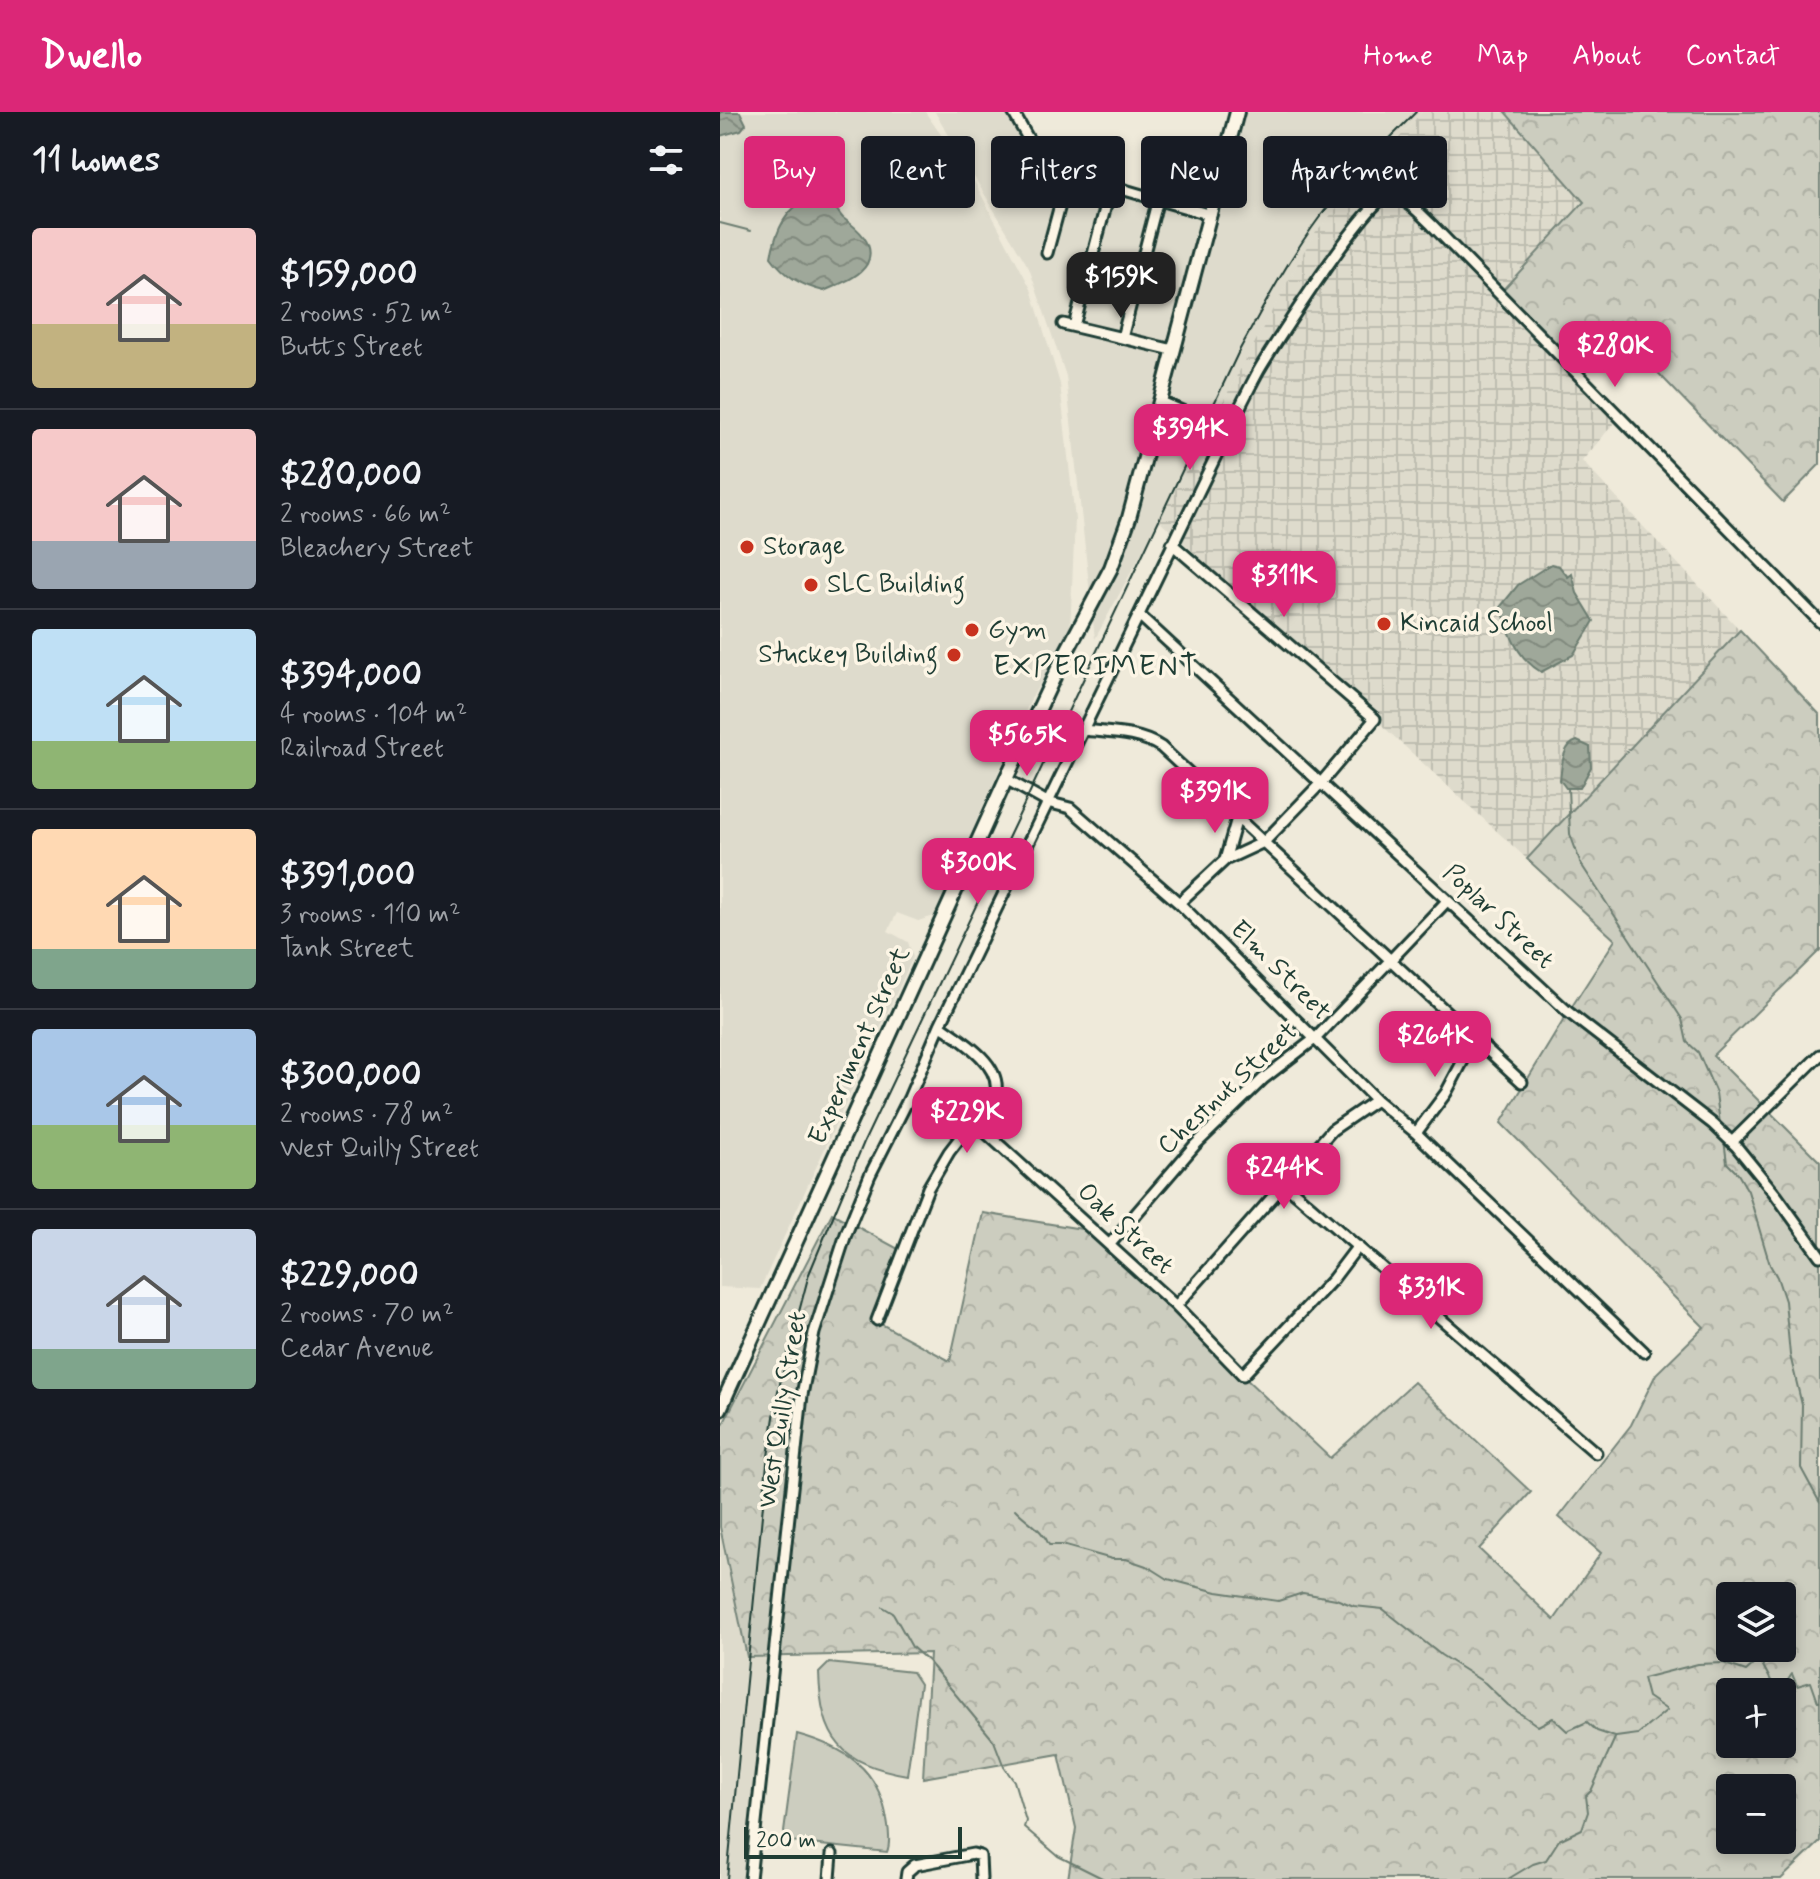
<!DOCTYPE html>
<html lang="en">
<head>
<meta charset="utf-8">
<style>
  body { margin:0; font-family:Mynerve,sans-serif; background:#20242c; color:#f1f3f6; height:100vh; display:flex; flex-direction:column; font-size:30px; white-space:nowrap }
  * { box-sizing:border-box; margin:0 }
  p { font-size:26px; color:#9ea1a6 }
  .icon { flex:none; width:44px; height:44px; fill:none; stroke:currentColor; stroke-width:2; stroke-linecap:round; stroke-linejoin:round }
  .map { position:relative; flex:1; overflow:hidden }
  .panel { display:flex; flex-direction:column; background:#171b24; width:720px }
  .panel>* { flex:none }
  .guide { position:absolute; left:24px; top:24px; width:760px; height:72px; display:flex; gap:16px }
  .tools { position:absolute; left:996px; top:1470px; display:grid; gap:16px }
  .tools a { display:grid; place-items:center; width:80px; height:80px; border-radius:8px; background:#171b24; box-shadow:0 4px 12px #0003; font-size:40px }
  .scale { position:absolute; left:24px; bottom:20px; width:218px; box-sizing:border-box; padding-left:8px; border:4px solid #1f3d34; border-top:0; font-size:22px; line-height:28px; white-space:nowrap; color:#1f3d34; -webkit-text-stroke:6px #fcf5e5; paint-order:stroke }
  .price { position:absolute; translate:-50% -68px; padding:0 18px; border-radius:16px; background:#db2777; color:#fff; font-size:26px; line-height:52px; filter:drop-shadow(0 2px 4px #0008) }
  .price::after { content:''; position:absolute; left:50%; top:48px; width:24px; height:18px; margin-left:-12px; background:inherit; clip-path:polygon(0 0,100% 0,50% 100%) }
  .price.active { background:#222; color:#fff }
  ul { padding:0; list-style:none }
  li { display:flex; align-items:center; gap:24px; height:200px; padding:0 32px }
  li+li { border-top:2px solid #363941 }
  li span { display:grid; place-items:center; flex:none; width:224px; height:160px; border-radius:8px; color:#555 }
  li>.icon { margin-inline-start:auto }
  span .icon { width:96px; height:96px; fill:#fffc; stroke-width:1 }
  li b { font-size:34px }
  h2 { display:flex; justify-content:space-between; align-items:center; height:96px; padding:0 32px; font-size:34px }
  .chip { padding:0 28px; border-radius:8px; background:#171b24; box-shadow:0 4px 12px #0003; font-size:28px; line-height:72px }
  .chip.active { background:#db2777; color:#fff }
  header { display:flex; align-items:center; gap:48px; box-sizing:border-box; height:112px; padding:0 40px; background:#db2777; color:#fff }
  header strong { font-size:38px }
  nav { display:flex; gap:44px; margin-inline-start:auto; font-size:28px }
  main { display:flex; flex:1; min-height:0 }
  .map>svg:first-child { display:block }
  .built { fill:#dedbcc }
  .industrial { fill:url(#industrial-grid) }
  .forest { fill:url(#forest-crowns); stroke:#76857a; stroke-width:2; fill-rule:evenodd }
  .garden { fill:#cccdbf; stroke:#76857a; stroke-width:2 }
  .water { fill:url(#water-waves); stroke:#6c7d71; stroke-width:2 }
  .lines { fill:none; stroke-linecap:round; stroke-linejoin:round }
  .stream { stroke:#6c7d71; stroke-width:2 }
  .minor-casing { stroke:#1f3d34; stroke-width:15 }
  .major-casing { stroke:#1f3d34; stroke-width:18 }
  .minor { stroke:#fcf5e5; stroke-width:9 }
  .major { stroke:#fcf5e5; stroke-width:12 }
  .rail { stroke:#1f3d34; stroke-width:2 }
  .poi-dot { fill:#c8321e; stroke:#fcf5e5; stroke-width:3 }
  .labels { text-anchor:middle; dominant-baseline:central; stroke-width:7; stroke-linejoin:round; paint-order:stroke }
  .poi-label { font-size:26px; fill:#1f3d34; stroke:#fcf5e5; text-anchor:start }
  .street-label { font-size:26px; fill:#1f3d34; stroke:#fcf5e5 }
  .quarter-label { font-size:30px; letter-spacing:2px; fill:#1f3d34; stroke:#fcf5e5 }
</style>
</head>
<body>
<header>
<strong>Dwello</strong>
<nav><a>Home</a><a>Map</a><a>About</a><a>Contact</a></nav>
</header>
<main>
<section class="panel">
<h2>11 homes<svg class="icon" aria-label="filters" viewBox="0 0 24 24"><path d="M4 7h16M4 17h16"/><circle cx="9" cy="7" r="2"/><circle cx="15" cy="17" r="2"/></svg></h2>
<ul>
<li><span style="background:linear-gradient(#f6c9c9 60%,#c2b280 0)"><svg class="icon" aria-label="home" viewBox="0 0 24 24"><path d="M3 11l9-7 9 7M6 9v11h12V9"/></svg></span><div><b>$159,000</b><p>2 rooms · 52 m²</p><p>Butts Street</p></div></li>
<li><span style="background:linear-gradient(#f6c9c9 70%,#9aa5b1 0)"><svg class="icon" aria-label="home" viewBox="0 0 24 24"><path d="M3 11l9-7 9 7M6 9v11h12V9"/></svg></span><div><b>$280,000</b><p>2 rooms · 66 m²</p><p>Bleachery Street</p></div></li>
<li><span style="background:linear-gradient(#bfe0f5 70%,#8fb573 0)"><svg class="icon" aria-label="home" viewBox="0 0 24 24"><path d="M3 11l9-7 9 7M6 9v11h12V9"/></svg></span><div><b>$394,000</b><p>4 rooms · 104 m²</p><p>Railroad Street</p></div></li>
<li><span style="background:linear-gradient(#ffd9b3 75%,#7fa58c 0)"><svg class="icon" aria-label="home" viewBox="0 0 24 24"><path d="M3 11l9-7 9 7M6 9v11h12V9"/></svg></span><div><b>$391,000</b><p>3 rooms · 110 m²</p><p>Tank Street</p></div></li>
<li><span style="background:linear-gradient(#a9c7e8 60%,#8fb573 0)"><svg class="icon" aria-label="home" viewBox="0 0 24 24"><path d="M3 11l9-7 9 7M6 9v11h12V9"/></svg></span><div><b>$300,000</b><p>2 rooms · 78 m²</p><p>West Quilly Street</p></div></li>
<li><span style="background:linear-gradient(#c9d6e8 75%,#7fa58c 0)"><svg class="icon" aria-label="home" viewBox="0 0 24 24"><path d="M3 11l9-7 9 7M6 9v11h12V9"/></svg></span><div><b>$229,000</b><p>2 rooms · 70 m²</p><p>Cedar Avenue</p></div></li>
</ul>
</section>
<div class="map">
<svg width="1100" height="1767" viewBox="0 0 1100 1767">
  <defs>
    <pattern id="industrial-grid" width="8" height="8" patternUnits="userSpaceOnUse" patternTransform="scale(2)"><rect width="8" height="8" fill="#dedbcc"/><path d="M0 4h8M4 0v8" fill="none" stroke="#bebdb0"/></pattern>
    <pattern id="forest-crowns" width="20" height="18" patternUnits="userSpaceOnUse" patternTransform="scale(2)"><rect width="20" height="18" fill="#cccdbf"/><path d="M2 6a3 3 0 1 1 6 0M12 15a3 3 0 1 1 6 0" fill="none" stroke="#afb1a5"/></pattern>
    <pattern id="water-waves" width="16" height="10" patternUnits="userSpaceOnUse" patternTransform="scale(2)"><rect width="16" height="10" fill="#9fa89a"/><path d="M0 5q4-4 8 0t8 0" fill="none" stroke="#818a7e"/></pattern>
  </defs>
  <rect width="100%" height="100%" fill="#efeada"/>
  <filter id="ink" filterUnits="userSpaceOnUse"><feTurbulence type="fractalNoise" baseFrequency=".0125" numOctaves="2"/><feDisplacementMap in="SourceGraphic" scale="16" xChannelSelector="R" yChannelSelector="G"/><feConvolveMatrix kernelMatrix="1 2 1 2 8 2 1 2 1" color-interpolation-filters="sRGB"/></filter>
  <g filter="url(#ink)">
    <path class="built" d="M 0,0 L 205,0 L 255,71 L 311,177 L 340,272 L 355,408 L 350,519 L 311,587 L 214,804 L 198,809 L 177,801 L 168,819 L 188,830 L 193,845 L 40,1177 L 0,1175 Z
      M 215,0 L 297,0 L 314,28 L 397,47 L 390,73 L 492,102 L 519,0 L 702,0 L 593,124 L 375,527 L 346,264 L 309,156 Z
      M 0,1415 L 27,1545 L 53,1544 L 30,1767 L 0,1767 Z"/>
    <path class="industrial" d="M 702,0 L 785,0 L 864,90 L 780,182 L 900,304 L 862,349 L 1020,518 L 807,747 L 439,408 L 593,123 Z"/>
    <path class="forest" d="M 785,0 L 1100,0 L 1100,352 L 1063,390 L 889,210 L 848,251 L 779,182 L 864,90 Z
      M 1020,518 L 1100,603 L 1100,838 L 993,943 L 1100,1050 L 1100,1730 L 1061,1767 L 348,1767 L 356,1716 L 339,1642 L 203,1666 L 210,1541 L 27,1545 L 0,1415 L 0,1318 L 112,1101 L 182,1139 L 161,1212 L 230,1249 L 263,1101 L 368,1118 L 610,1346 L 694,1270 L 811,1380 L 759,1437 L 834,1508 L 881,1441 L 839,1405 L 911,1313 L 936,1262 L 984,1215 L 781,1011 L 849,899 L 895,828 L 807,747 ZM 1010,1484 L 1062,1484 L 1062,1536 L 1010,1536 ZM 1010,1580 L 1062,1580 L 1062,1632 L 1010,1632 ZM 1010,1676 L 1062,1676 L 1062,1728 L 1010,1728 Z"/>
    <path class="garden" d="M 109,1551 L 192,1560 L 200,1572 L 187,1663 C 121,1652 101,1627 99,1561 Z
      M 77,1622 C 124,1635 159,1656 167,1708 C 169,1718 171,1730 167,1740 L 71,1730 L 64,1720 Z"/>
    <path class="water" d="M 0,0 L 20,0 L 26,12 L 21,18 L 0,24 Z
      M 86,88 C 95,88 103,87 111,92 C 117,96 118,101 123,106 C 137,116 157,132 147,152 C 139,166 118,172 104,179 C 80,173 65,164 51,145 C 55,123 64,98 86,88 Z
      M 831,452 L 839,454 L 848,465 L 852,462 L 857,481 L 874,509 L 853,543 L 821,560 C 796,545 789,521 781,494 L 798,473 Z
      M 857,629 L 870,635 L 871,655 L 860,676 L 846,676 L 840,668 C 842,654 842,633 857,629 Z"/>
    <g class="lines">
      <path class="stream" d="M 0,111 L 31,119
        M 848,676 L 850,722 L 861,752 L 962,907 L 967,930 L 978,940 L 996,981 L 1000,1012
        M 1004,1028 L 1007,1051 L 1018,1062 L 1028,1079 L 1050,1153 L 1057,1165 L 1065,1189 L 1070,1243 L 1082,1293 L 1081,1356 L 1100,1391
        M 295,1397 C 307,1410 323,1417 329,1433 L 342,1433 L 392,1447 L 406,1447 L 429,1455 L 448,1467 L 497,1480 L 558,1489 L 583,1481 L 616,1487 L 634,1494 L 663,1497 L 721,1543 L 765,1571 L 788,1593 L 818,1614 L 833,1606 L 847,1619 L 867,1610 L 877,1619 L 895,1625
        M 163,1495 L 173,1501 L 192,1535 L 208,1549 L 274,1629 L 284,1655 L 294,1669 L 306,1709 L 304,1715 L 338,1744 L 384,1767
        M 1060,1580 L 1072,1562 L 1077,1574 L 1091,1570 L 1098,1590 L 1100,1590
        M 896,1625 L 918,1622 L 947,1598 L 928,1585 L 923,1566 L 978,1552 L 1003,1551 L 1026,1559 L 1035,1551 L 1041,1550 L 1057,1580
        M 788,1767 L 813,1752 L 826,1748 L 839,1728 L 862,1717 L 868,1700 L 866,1684 L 871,1679 L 895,1626"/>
      <defs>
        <path id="minor" d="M 293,0 L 310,30 L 334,62 L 391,74 L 491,103
          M 327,141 L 340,93 L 353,67
          M 343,212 L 453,238
          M 354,214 L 391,74
          M 402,226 L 438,87
          M 441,290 L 508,319
          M 452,432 L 655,607 L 601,671 L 544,730 L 505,748 L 459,791
          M 419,503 L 848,900 L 993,1012 L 1016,1034 L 1056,1083 L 1100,1144
          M 363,618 C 390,621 418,620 441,635 L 802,970
          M 286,667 L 327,690 L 350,696 L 459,791 L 656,988 L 696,1021 L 924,1240
          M 505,748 L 517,706
          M 252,1008 L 456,1194 L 523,1263 L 613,1167 L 638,1134
          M 696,1021 L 726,981 L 755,926
          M 1012,1030 L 1100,943
          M 565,1072 L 876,1341
          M 390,1132 L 475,1033 L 543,967 L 596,926 L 727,789
          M 456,1194 L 612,1018 L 656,988
          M 157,1208 L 208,1076 L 229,1040 L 276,979 C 280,951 241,928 220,913
          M 30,1767 L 82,1283 L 94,1221 L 126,1122 L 150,1063 L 189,986 L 220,913 L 508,319 C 518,299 528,278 539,258 C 553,234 647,88 666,85 C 685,83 700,102 712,113 L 1100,510
          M 110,1767 L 112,1742
          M 186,1767 L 187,1760 L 195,1753 L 253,1742 L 260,1744 L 261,1767"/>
        <path id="major" d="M 0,1297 L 286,667 L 341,550 L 391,456 L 409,406 L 517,0"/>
      </defs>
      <use href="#minor" class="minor-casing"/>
      <use href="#major" class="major-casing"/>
      <use href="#minor" class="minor"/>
      <use href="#major" class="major"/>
      <path class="rail" d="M 7,1767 L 47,1351 L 58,1279 L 89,1162 L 144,1030 L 519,239 C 544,193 568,148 599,106 C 628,68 662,34 696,0"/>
    </g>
  </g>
  <g class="poi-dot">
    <circle cx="27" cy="435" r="8"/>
    <circle cx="91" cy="473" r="8"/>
    <circle cx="664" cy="512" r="8"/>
    <circle cx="252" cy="518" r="8"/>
    <circle cx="234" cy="543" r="8"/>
  </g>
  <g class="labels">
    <g class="poi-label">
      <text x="43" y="435">Storage</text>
      <text x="107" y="473">SLC Building</text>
      <text x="680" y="512">Kincaid School</text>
      <text x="268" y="518">Gym</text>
      <text x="218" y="543" text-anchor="end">Stuckey Building</text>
    </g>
    <g class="street-label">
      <text transform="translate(778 805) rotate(43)">Poplar Street</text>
      <text transform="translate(560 859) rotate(45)">Elm Street</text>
      <text transform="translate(140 934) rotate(-66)">Experiment Street</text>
      <text transform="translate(508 977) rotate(-43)">Chestnut Street</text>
      <text transform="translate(405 1117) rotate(43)">Oak Street</text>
      <text transform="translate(63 1298) rotate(-81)">West Quilly Street</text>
    </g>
    <g class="quarter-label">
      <text x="376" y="554">EXPERIMENT</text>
    </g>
  </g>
</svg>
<div class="tools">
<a><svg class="icon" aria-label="layers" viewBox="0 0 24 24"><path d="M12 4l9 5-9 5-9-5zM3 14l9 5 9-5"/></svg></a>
<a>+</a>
<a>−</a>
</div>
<div class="scale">200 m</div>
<b class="price active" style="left:401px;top:208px">$159K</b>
<b class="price" style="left:895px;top:277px">$280K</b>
<b class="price" style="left:470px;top:360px">$394K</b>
<b class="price" style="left:564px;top:507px">$311K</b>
<b class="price" style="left:307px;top:666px">$565K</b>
<b class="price" style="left:495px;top:723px">$391K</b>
<b class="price" style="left:258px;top:794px">$300K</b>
<b class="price" style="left:715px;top:967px">$264K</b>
<b class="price" style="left:247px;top:1043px">$229K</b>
<b class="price" style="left:564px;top:1099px">$244K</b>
<b class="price" style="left:711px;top:1219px">$331K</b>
<div class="guide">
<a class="chip active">Buy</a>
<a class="chip">Rent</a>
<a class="chip">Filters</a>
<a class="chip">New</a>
<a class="chip">Apartment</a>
</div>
</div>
</main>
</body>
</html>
